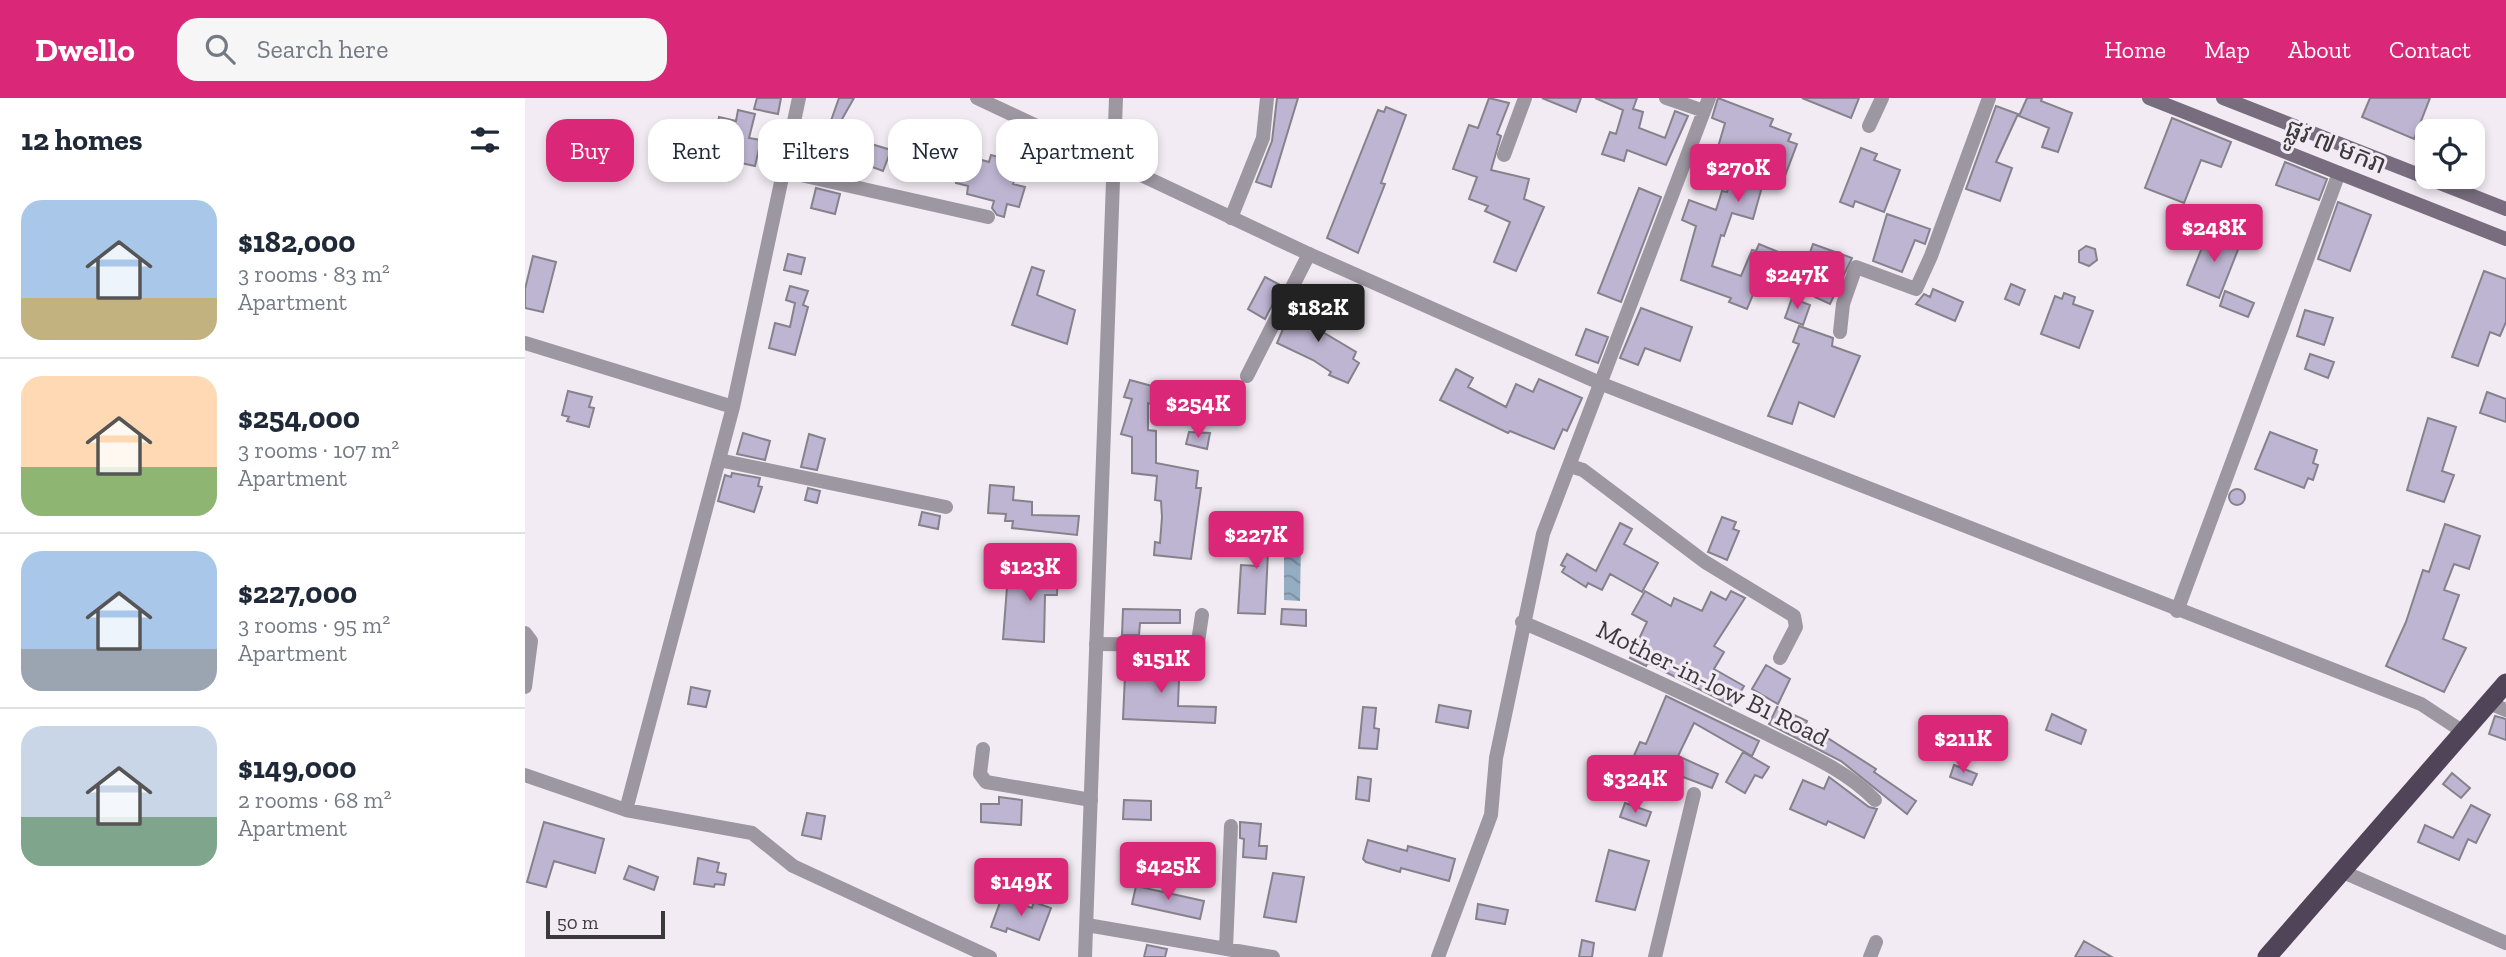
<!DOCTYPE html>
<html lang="en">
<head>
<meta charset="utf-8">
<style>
  body { margin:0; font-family:"Zilla Slab","Noto Sans Khmer",serif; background:#f6f6f7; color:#1f2937; height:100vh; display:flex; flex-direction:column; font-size:26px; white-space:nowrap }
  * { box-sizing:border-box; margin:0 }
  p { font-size:23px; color:#747a83 }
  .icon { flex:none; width:38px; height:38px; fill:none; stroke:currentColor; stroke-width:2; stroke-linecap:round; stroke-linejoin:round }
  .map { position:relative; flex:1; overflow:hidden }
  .drawer { display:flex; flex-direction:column; background:#fff; width:525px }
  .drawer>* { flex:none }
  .top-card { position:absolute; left:21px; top:21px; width:665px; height:63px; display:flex; gap:14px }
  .buttons { position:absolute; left:1890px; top:21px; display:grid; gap:14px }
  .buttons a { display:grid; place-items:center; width:70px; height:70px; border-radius:14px; background:#fff; box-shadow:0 4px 10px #0003; font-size:35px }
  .scale { position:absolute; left:21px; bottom:18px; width:119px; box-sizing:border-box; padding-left:7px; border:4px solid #3c393c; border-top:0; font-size:19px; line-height:24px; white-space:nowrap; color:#3c393c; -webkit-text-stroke:5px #f2ebf3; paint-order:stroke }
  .price { position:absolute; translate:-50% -60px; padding:0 16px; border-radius:7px; background:#db2777; color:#fff; font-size:23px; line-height:46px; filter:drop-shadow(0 2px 4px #0008) }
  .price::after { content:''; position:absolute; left:50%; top:42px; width:21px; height:16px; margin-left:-10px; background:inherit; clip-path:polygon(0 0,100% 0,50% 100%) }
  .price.active { background:#222; color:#fff }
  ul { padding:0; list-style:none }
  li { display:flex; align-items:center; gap:21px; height:175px; padding:0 21px }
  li+li { border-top:2px solid #e0e1e3 }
  li span { display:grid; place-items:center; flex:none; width:196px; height:140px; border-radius:21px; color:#555 }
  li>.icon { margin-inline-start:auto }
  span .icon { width:84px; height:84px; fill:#fffc; stroke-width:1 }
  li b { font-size:30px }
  h2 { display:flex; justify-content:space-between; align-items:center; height:84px; padding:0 21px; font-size:30px }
  .tag { padding:0 24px; border-radius:21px; background:#fff; box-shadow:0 4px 10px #0003; font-size:24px; line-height:63px }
  .tag.active { background:#db2777; color:#fff }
  header { display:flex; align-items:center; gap:42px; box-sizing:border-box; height:98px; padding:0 35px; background:#db2777; color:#fff }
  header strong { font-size:33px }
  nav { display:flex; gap:38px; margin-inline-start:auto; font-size:24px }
  .search { width:490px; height:63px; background:#f6f6f7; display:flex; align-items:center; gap:18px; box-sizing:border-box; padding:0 24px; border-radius:21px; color:#747a83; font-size:26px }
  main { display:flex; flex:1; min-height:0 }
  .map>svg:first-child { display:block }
  .water { fill:url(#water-waves) }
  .building { fill:#beb5d2; stroke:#85828b; stroke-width:2 }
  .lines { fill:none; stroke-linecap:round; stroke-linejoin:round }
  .minor { stroke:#9d97a2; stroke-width:14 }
  .tertiary { stroke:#9d97a2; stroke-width:14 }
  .secondary { stroke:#776d7e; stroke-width:14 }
  .trunk { stroke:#504459; stroke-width:19 }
  .labels { text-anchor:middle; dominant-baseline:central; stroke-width:6; stroke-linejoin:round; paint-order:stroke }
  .street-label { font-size:26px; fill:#3c393c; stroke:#f2ebf3 }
</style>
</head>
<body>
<header>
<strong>Dwello</strong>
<div class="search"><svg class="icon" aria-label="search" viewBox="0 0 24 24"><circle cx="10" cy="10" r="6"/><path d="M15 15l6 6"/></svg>Search here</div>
<nav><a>Home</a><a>Map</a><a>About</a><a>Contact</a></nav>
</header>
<main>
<section class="drawer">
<h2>12 homes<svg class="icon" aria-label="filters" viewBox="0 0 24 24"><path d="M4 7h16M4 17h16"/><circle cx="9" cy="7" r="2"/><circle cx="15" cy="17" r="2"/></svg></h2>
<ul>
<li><span style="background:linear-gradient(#a9c7e8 70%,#c2b280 0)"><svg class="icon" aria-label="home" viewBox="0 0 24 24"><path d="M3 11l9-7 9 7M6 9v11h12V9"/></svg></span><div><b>$182,000</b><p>3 rooms · 83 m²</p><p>Apartment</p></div></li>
<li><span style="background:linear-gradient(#ffd9b3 65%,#8fb573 0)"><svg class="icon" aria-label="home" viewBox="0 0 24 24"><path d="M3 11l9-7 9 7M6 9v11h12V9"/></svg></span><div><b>$254,000</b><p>3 rooms · 107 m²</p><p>Apartment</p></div></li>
<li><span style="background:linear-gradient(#a9c7e8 70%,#9aa5b1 0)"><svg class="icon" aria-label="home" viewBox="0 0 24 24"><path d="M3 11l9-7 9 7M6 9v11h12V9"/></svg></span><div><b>$227,000</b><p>3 rooms · 95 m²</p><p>Apartment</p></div></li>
<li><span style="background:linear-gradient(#c9d6e8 65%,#7fa58c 0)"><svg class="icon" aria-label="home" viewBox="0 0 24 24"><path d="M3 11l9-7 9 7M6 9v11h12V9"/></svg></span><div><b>$149,000</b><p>2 rooms · 68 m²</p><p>Apartment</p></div></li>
</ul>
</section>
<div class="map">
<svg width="1981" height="859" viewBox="0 0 1981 859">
  <defs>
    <pattern id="water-waves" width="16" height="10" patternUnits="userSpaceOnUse" patternTransform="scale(1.75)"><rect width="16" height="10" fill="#95adc3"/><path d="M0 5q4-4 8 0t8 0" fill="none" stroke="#7b8ea0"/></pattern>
  </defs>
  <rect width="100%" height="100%" fill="#f2ebf3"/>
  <path class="water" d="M 764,444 L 776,444 L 775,503 L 759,502 L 759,459 L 746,458 L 746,449 L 763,449 Z"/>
  <path class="building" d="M 232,0 L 256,0 L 253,16 L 229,11 Z
    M 314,0 L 329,0 L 308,37 L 302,34 Z
    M 752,0 L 773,0 L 746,89 L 731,84 L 747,43 Z
    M 964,0 L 984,5 L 972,36 L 976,38 L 966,72 L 1004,81 L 999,101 L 1019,109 L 991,173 L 969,164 L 985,124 L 960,113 L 963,108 L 944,101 L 952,79 L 928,71 L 944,27 L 953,30 Z
    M 1017,0 L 1056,0 L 1051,14 Z
    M 1070,0 L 1112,0 L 1108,11 L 1118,14 L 1114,30 L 1140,40 L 1150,13 L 1163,18 L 1141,67 L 1102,52 L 1099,63 L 1077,56 L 1085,34 L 1091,36 L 1098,12 Z
    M 1193,0 L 1248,21 L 1245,28 L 1266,36 L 1263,43 L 1272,46 L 1258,83 L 1240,78 L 1228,121 L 1207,115 L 1199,138 L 1196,137 L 1187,168 L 1216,178 L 1227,152 L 1231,153 L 1234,146 L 1261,157 L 1254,175 L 1250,174 L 1248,179 L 1237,175 L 1222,211 L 1204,204 L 1206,200 L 1156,182 L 1171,128 L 1157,122 L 1164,102 L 1191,112 L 1197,93 L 1202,94 L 1206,81 L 1218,85 L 1227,59 L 1193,49 L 1200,25 L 1187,20 Z
    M 1277,0 L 1334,0 L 1326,20 Z
    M 1502,0 L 1517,0 L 1516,3 L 1547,15 L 1533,54 L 1517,49 L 1524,30 L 1494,18 Z
    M 1845,0 L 1905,0 L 1889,41 L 1837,19 Z
    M 1471,8 L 1493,16 L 1471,64 L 1487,70 L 1475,103 L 1441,91 Z
    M 861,9 L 881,17 L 856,85 L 860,86 L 833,155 L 802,140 L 853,12 L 859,14 Z
    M 213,12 L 230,16 L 224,40 L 236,42 L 230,68 L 179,57 L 185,31 L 191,32 L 194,19 L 211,23 Z
    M 1647,20 L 1706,44 L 1696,69 L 1676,62 L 1659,105 L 1620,90 Z
    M 422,24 L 442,29 L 435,56 L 464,64 L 466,57 L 480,61 L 477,74 L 491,77 L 488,86 L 500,89 L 494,109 L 482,106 L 479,119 L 472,117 L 467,110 L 469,103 L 442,96 L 443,88 L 431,85 L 434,73 L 411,66 Z
    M 343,45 L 366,52 L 358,73 L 336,65 Z
    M 1336,50 L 1352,56 L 1349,62 L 1375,72 L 1359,114 L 1330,103 L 1328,109 L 1315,104 Z
    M 1760,64 L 1802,81 L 1794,102 L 1751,87 Z
    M 291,90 L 315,96 L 310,116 L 286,110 Z
    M 1114,90 L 1136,99 L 1096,204 L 1073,195 Z
    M 1813,104 L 1846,117 L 1825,173 L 1793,161 Z
    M 1362,116 L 1405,131 L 1400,146 L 1390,142 L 1377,174 L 1348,163 Z
    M 1684,132 L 1716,144 L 1694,200 L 1662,187 Z
    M 1288,146 L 1327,160 L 1305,206 L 1290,199 L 1303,167 L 1283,160 Z
    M 1561,148 L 1570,151 L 1572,162 L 1564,168 L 1554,164 L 1554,153 Z
    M 263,156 L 280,160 L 276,176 L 259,172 Z
    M 8,158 L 31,164 L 18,214 L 0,210 L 0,191 Z
    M 507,169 L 519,173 L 512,197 L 550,212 L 542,246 L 487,227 Z
    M 1959,173 L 1981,181 L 1981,224 L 1975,238 L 1965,234 L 1953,268 L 1927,259 Z
    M 740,179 L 757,188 L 740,221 L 723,211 Z
    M 1486,186 L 1500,192 L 1494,207 L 1480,201 Z
    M 265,188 L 283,193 L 278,207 L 283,209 L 270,257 L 244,250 L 250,225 L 265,229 L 270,205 L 261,202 Z
    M 1408,191 L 1438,204 L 1430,223 L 1391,206 L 1399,196 L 1405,199 Z
    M 1700,193 L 1729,205 L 1723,219 L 1695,208 Z
    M 1539,195 L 1550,199 L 1548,206 L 1568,213 L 1554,250 L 1516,236 L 1530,198 L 1537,201 Z
    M 1267,200 L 1285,207 L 1278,227 L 1260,220 Z
    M 768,208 L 802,222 L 796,233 L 831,254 L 828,261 L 834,265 L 823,285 L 804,277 L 806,274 L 788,262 L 752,245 Z
    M 1116,210 L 1167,229 L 1155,263 L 1120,250 L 1113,267 L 1095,260 Z
    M 1780,212 L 1808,220 L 1799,247 L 1772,238 Z
    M 1274,228 L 1308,240 L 1307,248 L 1335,258 L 1309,319 L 1274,304 L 1267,326 L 1243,318 L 1274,246 L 1268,244 Z
    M 1061,231 L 1083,239 L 1073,265 L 1051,257 Z
    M 1785,256 L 1809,264 L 1803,280 L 1780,271 Z
    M 931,271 L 948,280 L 943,289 L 981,309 L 991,286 L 1008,294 L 1014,281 L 1057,300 L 1042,333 L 1038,331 L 1029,351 L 985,333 L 983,335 L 915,302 Z
    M 605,282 L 660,297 L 658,303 L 691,310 L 688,325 L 623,305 L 623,332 L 631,333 L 631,365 L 673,373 L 671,390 L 676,390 L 666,461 L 629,457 L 630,444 L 635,445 L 637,419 L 636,403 L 630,402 L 632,378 L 607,375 L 607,339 L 596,336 L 607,301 L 599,299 Z
    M 43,293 L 67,299 L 64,309 L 69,310 L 64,329 L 42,323 L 44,319 L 37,317 Z
    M 1962,294 L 1981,301 L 1981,324 L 1955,315 Z
    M 1903,320 L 1931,329 L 1917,373 L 1929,377 L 1919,404 L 1882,392 Z
    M 664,334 L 685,335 L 682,351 L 661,346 Z
    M 1745,334 L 1792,352 L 1788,365 L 1793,367 L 1788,382 L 1783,380 L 1779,390 L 1730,371 Z
    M 218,335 L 245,343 L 240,362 L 212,356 Z
    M 284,336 L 300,341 L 292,372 L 276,369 Z
    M 207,375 L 235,380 L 233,388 L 237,389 L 229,414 L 193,403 L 200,377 L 206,379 Z
    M 465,387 L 489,389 L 488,402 L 507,404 L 507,417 L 554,418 L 552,437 L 487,430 L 488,423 L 480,423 L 481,416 L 463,415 Z
    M 283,390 L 295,393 L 292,405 L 280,402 Z
    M1704 399a8 8 0 1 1 16 0a8 8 0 1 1-16 0Z
    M 397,414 L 415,418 L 413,431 L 394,427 Z
    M 1197,419 L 1211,424 L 1208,431 L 1214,433 L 1202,462 L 1183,454 Z
    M 732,425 L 744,427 L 751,440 L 743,454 L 740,516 L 713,515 L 716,467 L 733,468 L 719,441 L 722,432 Z
    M 1095,425 L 1107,431 L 1099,446 L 1133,465 L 1117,494 L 1085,476 L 1077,492 L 1063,485 L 1061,489 L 1037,474 L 1040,469 L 1036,467 L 1042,456 L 1071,473 Z
    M 1920,426 L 1955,438 L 1944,471 L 1929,466 L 1919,492 L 1934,497 L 1918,541 L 1941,550 L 1919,594 L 1861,568 L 1881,524 L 1898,472 L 1904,474 Z
    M 496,467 L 533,468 L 532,497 L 520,497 L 519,544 L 478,541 L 482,489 L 495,490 Z
    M 1120,493 L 1146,508 L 1149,500 L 1177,513 L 1186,494 L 1201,502 L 1206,493 L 1220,500 L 1189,548 L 1199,554 L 1189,571 L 1219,588 L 1207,608 L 1123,565 L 1121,568 L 1105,560 L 1122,524 L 1107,516 Z
    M 598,511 L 655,512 L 655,525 L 615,525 L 614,537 L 597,537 Z
    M 757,511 L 781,512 L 781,528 L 756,526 Z
    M 624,556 L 655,556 L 653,608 L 691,609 L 690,625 L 598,621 L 600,577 L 623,578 Z
    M 1241,567 L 1265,581 L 1253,606 L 1227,591 Z
    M 166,589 L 185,593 L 181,609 L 163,606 Z
    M 1141,598 L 1234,643 L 1227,658 L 1169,625 L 1153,658 L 1193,676 L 1187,690 L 1108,660 L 1115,644 L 1121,646 Z
    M 914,607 L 946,613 L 943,630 L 911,624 Z
    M 838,609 L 851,610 L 849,630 L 854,631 L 852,651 L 834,650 Z
    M 1252,609 L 1282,623 L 1281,626 L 1351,671 L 1349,674 L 1391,703 L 1382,716 L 1316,663 L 1244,626 Z
    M 1527,616 L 1561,632 L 1556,646 L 1521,632 Z
    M 1970,618 L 1981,621 L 1981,642 L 1964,636 Z
    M 1218,654 L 1244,669 L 1237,680 L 1230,677 L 1220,695 L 1201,684 Z
    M 1429,667 L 1452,676 L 1447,687 L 1425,679 Z
    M 1927,675 L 1945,690 L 1936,700 L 1918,686 Z
    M 833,679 L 846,681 L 844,703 L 831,701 Z
    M 1304,679 L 1344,709 L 1352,711 L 1339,740 L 1303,723 L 1301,727 L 1265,711 L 1278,682 L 1299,691 Z
    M 474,699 L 497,702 L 496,727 L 456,724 L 456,706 L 474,706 Z
    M 599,702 L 626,703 L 626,722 L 598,721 Z
    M 1100,705 L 1126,714 L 1121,728 L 1095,719 Z
    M 1946,707 L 1965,717 L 1951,745 L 1943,741 L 1934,762 L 1893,744 L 1900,727 L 1928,740 Z
    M 282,715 L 300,718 L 296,741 L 277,737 Z
    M 19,724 L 79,741 L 70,775 L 29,763 L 21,789 L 2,784 Z
    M 715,724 L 736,726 L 734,748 L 742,748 L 741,761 L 718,759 L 719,741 L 715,740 Z
    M 843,742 L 882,753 L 883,748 L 930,761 L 924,783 L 876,770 L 875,774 L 841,764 L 838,761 Z
    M 619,751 L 652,756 L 651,769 L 618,767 Z
    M 1084,752 L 1124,763 L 1110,812 L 1071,803 Z
    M 173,760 L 194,765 L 192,774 L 201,776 L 199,787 L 190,786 L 189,789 L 169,786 Z
    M 104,768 L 133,779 L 129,792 L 99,781 Z
    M 748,775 L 779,779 L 771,824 L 739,819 Z
    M 611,788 L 679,803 L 675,821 L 607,806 Z
    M 477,799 L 507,810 L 509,804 L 526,810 L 514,842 L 482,830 L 481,834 L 466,829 Z
    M 953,806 L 983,812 L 980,826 L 951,821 Z
    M 1057,842 L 1069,845 L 1067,859 L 1054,859 Z
    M 1559,843 L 1587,859 L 1550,859 Z
    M 622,847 L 642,851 L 640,859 L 619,859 Z"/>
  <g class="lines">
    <path class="minor" d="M 1141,0 L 1179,13
      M 1344,28 L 1357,0
      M 979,57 L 1000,0
      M 258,73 L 463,119
      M 706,120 L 738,40 L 742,0
      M 1315,234 L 1318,206 L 1331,169 L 1391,191 L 1406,158 L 1464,0
      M 0,245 L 208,309
      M 722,278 L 784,156
      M 194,362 L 421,409
      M 1045,368 L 1058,372 L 1180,464 L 1269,518 L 1271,529 L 1255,560
      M 1652,513 L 1814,75
      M 997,524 C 1078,558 1157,594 1236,633 C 1275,653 1319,670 1350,702
      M 0,535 L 6,543 L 0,589
      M 571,546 L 669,547 L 673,544 L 677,517
      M 1964,605 L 1981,612
      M 458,651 L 455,676 L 461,684 L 566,702
      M 0,677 L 101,712 L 227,735 L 268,768 L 465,859
      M 101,712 L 208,309 L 274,0
      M 1816,773 L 1981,845
      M 562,827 L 748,859
      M 701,851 L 706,728
      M 913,859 L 966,717 L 971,660 L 1018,436 L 1184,0
      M 1130,859 L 1169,696
      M 1345,859 L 1351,844"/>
    <path class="tertiary" d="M 452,0 L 784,156 L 1077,286 L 1896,606 L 1937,633
      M 560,859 L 591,0"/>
    <path class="secondary" d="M 1624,0 L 1981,141
      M 1698,0 L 1981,111"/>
    <path class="trunk" d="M 1742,859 L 1981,585"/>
  </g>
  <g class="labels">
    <g class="street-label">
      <text transform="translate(1811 48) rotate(22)">ផ្លូវ ៧ មករា</text>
      <text transform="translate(1188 585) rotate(26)">Mother-in-low B1 Road</text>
    </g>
  </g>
</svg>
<div class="buttons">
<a><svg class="icon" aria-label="locate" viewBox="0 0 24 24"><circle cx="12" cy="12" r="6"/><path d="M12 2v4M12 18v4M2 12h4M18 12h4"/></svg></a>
</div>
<div class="scale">50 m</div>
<b class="price" style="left:1213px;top:106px">$270K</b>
<b class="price" style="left:1689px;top:166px">$248K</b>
<b class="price" style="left:1272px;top:213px">$247K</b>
<b class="price active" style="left:793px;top:246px">$182K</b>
<b class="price" style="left:673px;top:342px">$254K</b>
<b class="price" style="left:731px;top:473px">$227K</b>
<b class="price" style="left:505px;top:505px">$123K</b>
<b class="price" style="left:636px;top:597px">$151K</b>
<b class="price" style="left:1438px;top:677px">$211K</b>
<b class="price" style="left:1110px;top:717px">$324K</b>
<b class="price" style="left:643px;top:804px">$425K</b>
<b class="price" style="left:496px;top:820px">$149K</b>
<div class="top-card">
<a class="tag active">Buy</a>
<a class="tag">Rent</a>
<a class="tag">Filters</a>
<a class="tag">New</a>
<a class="tag">Apartment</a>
</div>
</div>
</main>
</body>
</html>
